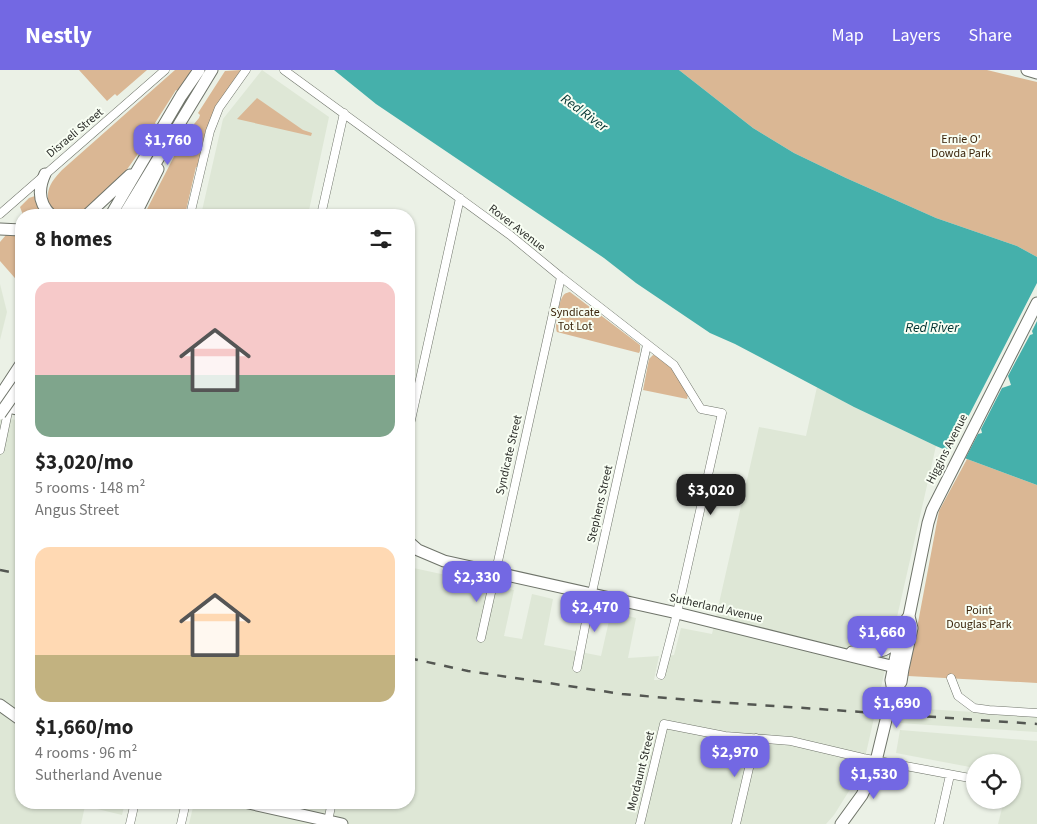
<!DOCTYPE html>
<html lang="en">
<head>
<meta charset="utf-8">
<style>
  body { margin:0; font-family:"Source Sans 3",sans-serif; background:#f6f6f6; color:#222; height:100vh; display:flex; flex-direction:column; font-size:19px; white-space:nowrap }
  * { box-sizing:border-box; margin:0 }
  p { font-size:16px; color:#767676 }
  .icon { flex:none; width:28px; height:28px; fill:none; stroke:currentColor; stroke-width:2; stroke-linecap:round; stroke-linejoin:round }
  .map { position:relative; flex:1; overflow:hidden }
  .drawer { position:absolute; left:15px; top:139px; width:400px; height:600px; display:flex; flex-direction:column; background:#fff; border-radius:20px; box-shadow:0 1px 4px #0004 }
  .drawer>* { flex:none }
  .fabs { position:absolute; left:966px; top:684px; display:grid; gap:10px }
  .fabs a { display:grid; place-items:center; width:55px; height:55px; border-radius:50%; background:#fff; box-shadow:0 1px 4px #0004; font-size:25px }
  .price { position:absolute; translate:-50% -42px; padding:0 11px; border-radius:10px; background:#7368e3; color:#fff; font-size:16px; line-height:32px; filter:drop-shadow(0 1px 2px #0008) }
  .price::after { content:''; position:absolute; left:50%; top:30px; width:15px; height:11px; margin-left:-8px; background:inherit; clip-path:polygon(0 0,100% 0,50% 100%) }
  .price.on { background:#222; color:#fff }
  ul { padding:0; list-style:none }
  li { display:grid; align-content:center; gap:10px; height:265px; padding:0 20px }
  li span { display:grid; place-items:center; height:155px; border-radius:15px; color:#555 }
  li>.icon { margin-inline-start:auto }
  span .icon { width:90px; height:90px; fill:#fffc; stroke-width:1 }
  li b { font-size:21px }
  h2 { display:flex; justify-content:space-between; align-items:center; height:60px; padding:0 20px; font-size:21px }
  header { display:flex; align-items:center; gap:30px; box-sizing:border-box; height:70px; padding:0 25px; background:#7368e3; color:#fff }
  header strong { font-size:24px }
  nav { display:flex; gap:28px; margin-inline-start:auto; font-size:18px }
  .map>svg:first-child { display:block }
  .built { fill:#dee7d6 }
  .green { fill:#dab794 }
  .water { fill:#45b0ab }
  .pier { fill:#ebf1e6 }
  .lines { fill:none; stroke-linecap:round; stroke-linejoin:round }
  .street-casing { stroke:#6f746a; stroke-width:9 }
  .secondary-casing { stroke:#6f746a; stroke-width:13 }
  .street { stroke:#fff; stroke-width:8 }
  .secondary { stroke:#fff; stroke-width:11 }
  .rail { stroke:#545752; stroke-width:2.5; stroke-dasharray:9 9; stroke-linecap:butt }
  .secondary-bridge-casing { stroke:#6f746a; stroke-width:13; stroke-linecap:butt }
  .secondary-bridge { stroke:#fff; stroke-width:11 }
  .labels { text-anchor:middle; dominant-baseline:central; stroke-width:4; stroke-linejoin:round; paint-order:stroke }
  .street-label { font-size:12px; fill:#2d2f2b; stroke:#f8fef3 }
  .park-label { font-size:12px; fill:#3b250b; stroke:#f8fef3 }
  .water-label { font-size:14px; font-style:italic; fill:#003230; stroke:#f8fef3 }
</style>
</head>
<body>
<header>
<strong>Nestly</strong>
<nav><a>Map</a><a>Layers</a><a>Share</a></nav>
</header>
<div class="map">
<svg width="1037" height="754" viewBox="0 0 1037 754">
  <rect width="100%" height="100%" fill="#ebf1e6"/>
  <path class="built" d="M 262,0 L 329,47 L 308,145 L 201,145 L 223,49 Z
    M 0,214 L 7,242 L 0,270 Z
    M 817,317 L 854,337 L 936,376 L 864,692 L 849,721 L 834,745 L 826,754 L 189,754 L 194,733 L 409,732 L 409,497 L 514,520 L 504,566 L 522,569 L 532,524 L 553,529 L 544,575 L 601,586 L 611,542 L 636,548 L 628,588 L 659,586 L 654,610 L 663,610 L 669,586 L 674,585 L 681,558 L 712,564 L 759,357 L 806,366 Z
    M 0,347 L 21,351 L 21,732 L 125,733 L 122,745 L 85,736 L 81,754 L 0,754 Z
    M 909,638 L 1037,646 L 1037,662 L 899,653 L 901,641 Z
    M 900,660 L 1037,671 L 1037,754 L 998,754 L 1004,730 L 1012,730 L 1012,692 L 975,692 L 975,698 L 896,683 Z"/>
  <path class="green" d="M 79,0 L 147,0 L 117,26 L 115,24 L 107,31 Z
    M 175,0 L 194,0 L 179,22 L 176,20 L 155,53 L 157,56 L 151,65 L 141,60 L 138,66 L 147,71 L 121,108 L 85,143 C 81,145 78,145 73,145 C 57,145 53,143 46,129 L 48,128 C 47,116 54,109 62,100 Z
    M 241,0 L 219,32 L 199,98 L 196,97 L 185,145 L 144,145 L 185,65 L 199,48 L 200,45 L 198,43 L 225,1 Z
    M 679,0 L 987,0 L 1037,12 L 1037,187 L 1017,176 L 936,148 L 846,108 L 794,83 L 753,58 Z
    M 257,28 L 303,60 L 312,63 L 311,66 L 237,49 Z
    M 35,126 L 44,145 L 23,145 L 20,137 L 29,128 Z
    M 6,165 L 21,166 L 21,215 L 0,191 L 0,172 Z
    M 570,222 L 640,275 L 640,281 L 639,283 L 557,262 C 554,256 559,231 563,226 C 565,223 566,223 570,222 Z
    M 653,285 C 668,287 681,313 688,325 L 687,329 L 643,320 L 649,289 Z
    M 967,389 L 1037,415 L 1037,613 L 908,606 L 939,441 Z"/>
  <path class="water" d="M 334,0 L 679,0 L 753,58 L 794,83 L 846,108 L 936,148 L 1017,176 L 1037,187 L 1037,415 L 967,389 L 936,376 L 854,337 L 735,274 L 710,263 L 636,213 L 604,188 L 376,34 Z"/>
  <path class="pier" d="M 1037,213 L 1037,251 L 1032,261 L 1033,264 L 1030,265 L 1008,306 L 1011,315 L 1002,318 L 981,359 L 982,363 L 978,364 L 964,391 L 949,384 Z"/>
  <g class="lines">
    <defs>
      <path id="street" d="M 284,0 L 510,165 L 561,207 L 674,295 L 701,339 L 722,343 L 677,543 L 661,605
        M 0,144 L 165,0
        M 190,145 L 210,61 L 219,38 L 246,0
        M 321,145 L 344,43
        M 409,359 L 460,128
        M 0,380 L 9,337
        M 481,568 L 561,207
        M 577,598 L 589,536 L 647,275
        M 951,608 L 958,626 L 974,638 L 989,640 L 1037,643
        M 328,751 L 332,732
        M 130,754 L 135,732
        M 181,754 L 186,732
        M 640,754 L 664,654 L 725,666 L 791,671 L 863,688 L 975,709
        M 736,754 L 756,668
        M 939,754 L 950,705"/>
      <path id="secondary" d="M 1027,0 L 1037,3
        M 45,104 C 38,119 38,133 51,145
        M 87,145 L 130,105
        M 111,145 L 181,26 L 199,0
        M 124,145 L 212,0
        M 135,145 L 158,99
        M 0,159 L 21,160
        M 0,326 L 21,294
        M 0,335 L 21,340
        M 409,472 L 418,480 L 444,491 L 677,543 L 903,599
        M 852,582 C 872,580 889,588 897,564
        M 893,621 L 901,612 L 903,599 L 912,558 L 909,546
        M 0,635 L 21,650
        M 244,732 L 342,754
        M 841,754 L 862,725 L 870,708 L 876,691 L 893,621 L 891,610 L 902,556 L 909,546 L 928,453 L 932,440 L 1037,233"/>
    </defs>
    <use href="#street" class="street-casing"/>
    <use href="#secondary" class="secondary-casing"/>
    <use href="#street" class="street"/>
    <use href="#secondary" class="secondary"/>
    <path class="rail" d="M 0,500 L 21,504
      M 409,588 L 468,601 L 622,624 L 701,631 L 1037,654"/>
    <defs>
      <path id="secondary-bridge" d="M 0,344 L 21,314"/>
    </defs>
    <use href="#secondary-bridge" class="secondary-bridge-casing"/>
    <use href="#secondary-bridge" class="secondary-bridge"/>
  </g>
  <g class="labels">
    <g class="street-label">
      <text transform="translate(75 63) rotate(-40)">Disraeli Street</text>
      <text transform="translate(517 158) rotate(38)">Rover Avenue</text>
      <text transform="translate(947 379) rotate(-63)">Higgins Avenue</text>
      <text transform="translate(509 385) rotate(-77)">Syndicate Street</text>
      <text transform="translate(600 434) rotate(-77)">Stephens Street</text>
      <text transform="translate(716 538) rotate(13)">Sutherland Avenue</text>
      <text transform="translate(641 701) rotate(-76)">Mordaunt Street</text>
    </g>
    <g class="park-label">
      <text x="961" y="69">Ernie O'<tspan x="961" dy="14">Dowda Park</tspan></text>
      <text x="575" y="242">Syndicate<tspan x="575" dy="14">Tot Lot</tspan></text>
      <text x="979" y="540">Point<tspan x="979" dy="14">Douglas Park</tspan></text>
    </g>
    <g class="water-label">
      <text transform="translate(584 43) rotate(36)">Red River</text>
      <text x="932" y="258">Red River</text>
    </g>
  </g>
</svg>
<div class="fabs">
<a><svg class="icon" aria-label="locate" viewBox="0 0 24 24"><circle cx="12" cy="12" r="6"/><path d="M12 2v4M12 18v4M2 12h4M18 12h4"/></svg></a>
</div>
<b class="price" style="left:168px;top:96px">$1,760</b>
<b class="price on" style="left:711px;top:446px">$3,020</b>
<b class="price" style="left:477px;top:533px">$2,330</b>
<b class="price" style="left:595px;top:563px">$2,470</b>
<b class="price" style="left:882px;top:588px">$1,660</b>
<b class="price" style="left:897px;top:659px">$1,690</b>
<b class="price" style="left:735px;top:708px">$2,970</b>
<b class="price" style="left:874px;top:730px">$1,530</b>
<section class="drawer">
<h2>8 homes<svg class="icon" aria-label="filters" viewBox="0 0 24 24"><path d="M4 7h16M4 17h16"/><circle cx="9" cy="7" r="2"/><circle cx="15" cy="17" r="2"/></svg></h2>
<ul>
<li><span style="background:linear-gradient(#f6c9c9 60%,#7fa58c 0)"><svg class="icon" aria-label="home" viewBox="0 0 24 24"><path d="M3 11l9-7 9 7M6 9v11h12V9"/></svg></span><div><b>$3,020/mo</b><p>5 rooms · 148 m²</p><p>Angus Street</p></div></li>
<li><span style="background:linear-gradient(#ffd9b3 70%,#c2b280 0)"><svg class="icon" aria-label="home" viewBox="0 0 24 24"><path d="M3 11l9-7 9 7M6 9v11h12V9"/></svg></span><div><b>$1,660/mo</b><p>4 rooms · 96 m²</p><p>Sutherland Avenue</p></div></li>
</ul>
</section>
</div>
</body>
</html>
